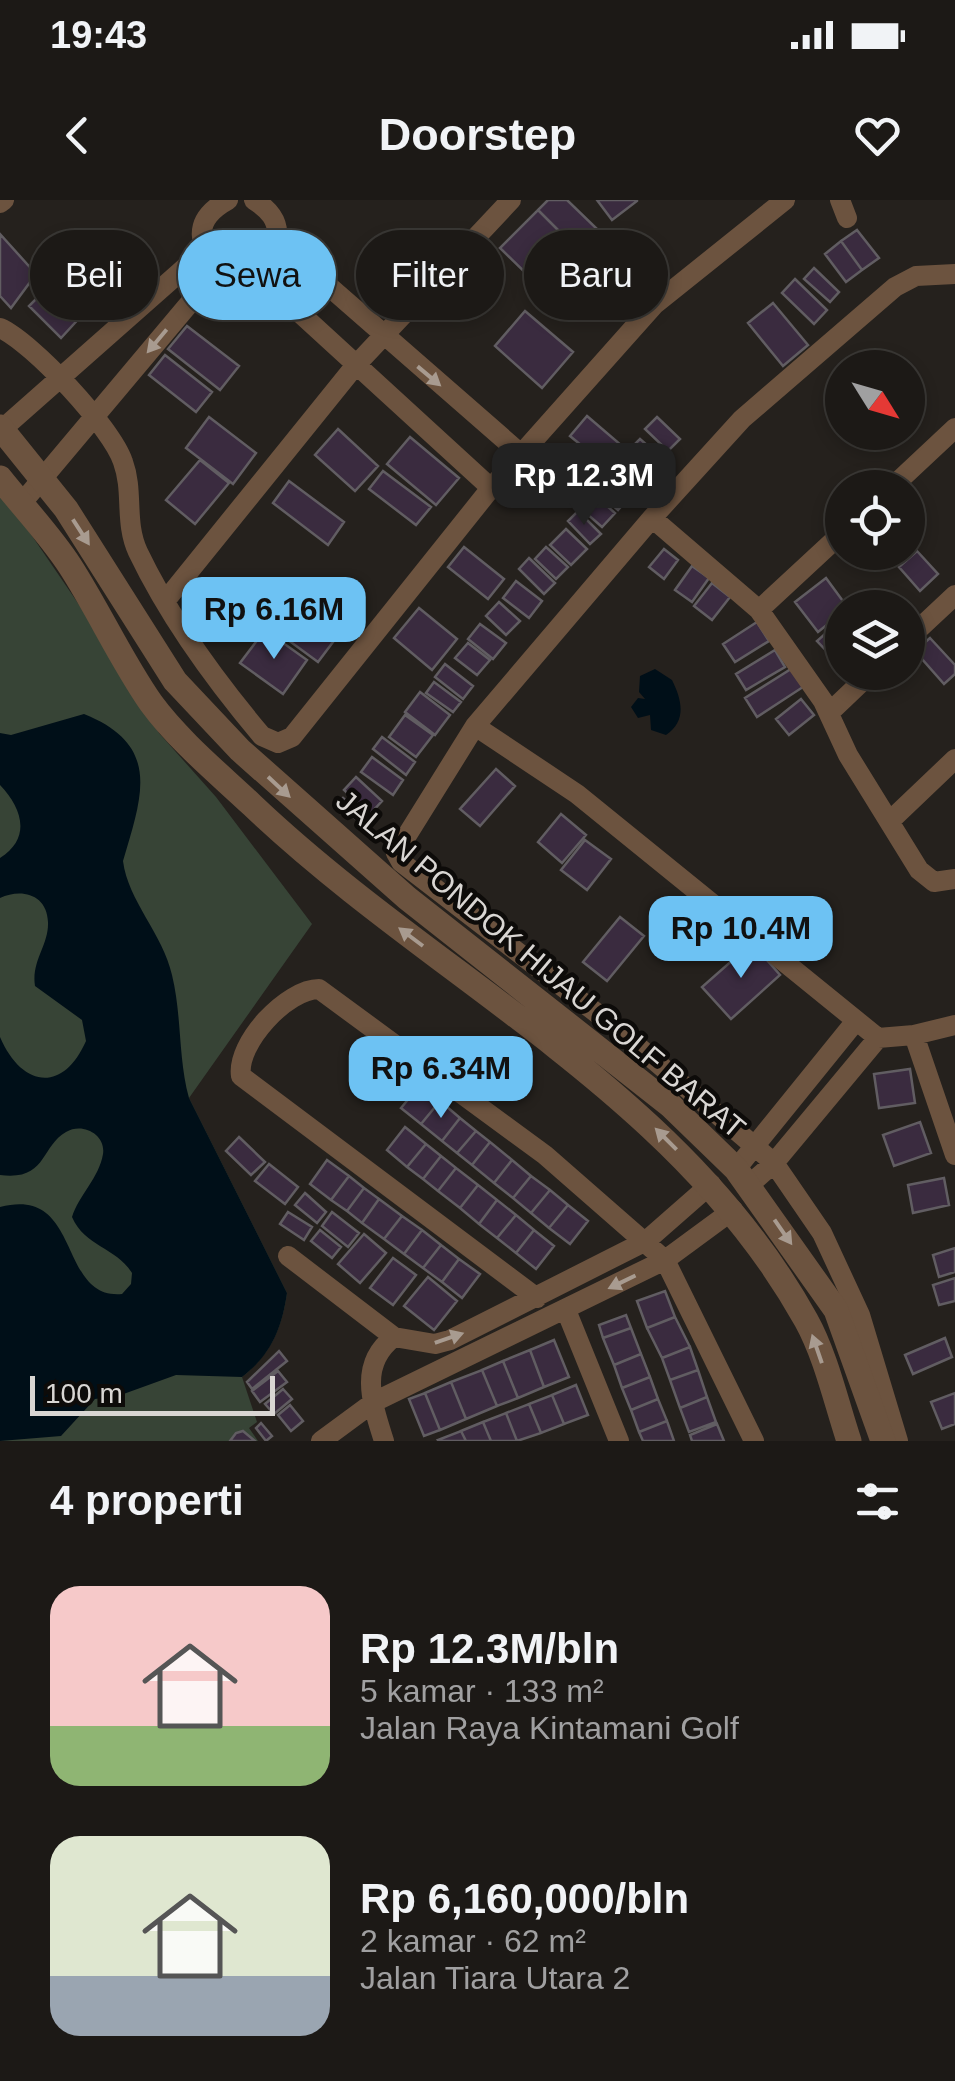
<!DOCTYPE html>
<html lang="id">
<head>
<meta charset="utf-8">
<style>
  body { margin:0; font-family:Helvetica,sans-serif; background:#292623; color:#f1f3f6; height:100vh; display:flex; flex-direction:column; font-size:38px; white-space:nowrap }
  * { box-sizing:border-box; margin:0 }
  p { font-size:32px; color:#a0a0a1 }
  .icon { flex:none; width:55px; height:55px; fill:none; stroke:currentColor; stroke-width:2; stroke-linecap:round; stroke-linejoin:round }
  .map { position:relative; height:1241px; overflow:hidden }
  .details { display:flex; flex-direction:column; background:#1c1916; flex:1 }
  .details>* { flex:none }
  .banner { position:absolute; left:30px; top:30px; width:895px; height:90px; display:flex; gap:20px }
  .needle { width:65px; rotate:127deg }
  .fabs { position:absolute; left:825px; top:150px; display:grid; gap:20px }
  .fabs a { display:grid; place-items:center; width:100px; height:100px; border-radius:50%; background:#1c1916; box-shadow:0 5px 15px #0003,0 0 0 2px #3a3835; font-size:50px }
  .scale { position:absolute; left:30px; bottom:25px; width:245px; box-sizing:border-box; padding-left:10px; border:5px solid #d9d6d3; border-top:0; font-size:28px; line-height:35px; white-space:nowrap; color:#d9d6d3; -webkit-text-stroke:8px #0d0b09; paint-order:stroke }
  .price { position:absolute; translate:-50% -85px; padding:0 22px; border-radius:20px; background:#6dc2f3; color:#111; font-size:32px; line-height:65px; filter:drop-shadow(0 2px 5px #0008) }
  .price::after { content:''; position:absolute; left:50%; top:60px; width:30px; height:22px; margin-left:-15px; background:inherit; clip-path:polygon(0 0,100% 0,50% 100%) }
  .price.active { background:#222; color:#fff }
  ul { padding:0; list-style:none }
  li { display:flex; align-items:center; gap:30px; height:250px; padding:0 50px }
  li span { display:grid; place-items:center; flex:none; width:280px; height:200px; border-radius:30px; color:#555 }
  li>.icon { margin-inline-start:auto }
  span .icon { width:120px; height:120px; fill:#fffc; stroke-width:1 }
  li b { font-size:42px }
  h2 { display:flex; justify-content:space-between; align-items:center; height:120px; padding:0 50px; font-size:42px }
  .tag { padding:0 35px; border-radius:45px; background:#1c1916; box-shadow:0 5px 15px #0003,0 0 0 2px #3a3835; font-size:35px; line-height:90px }
  .tag.active { background:#6dc2f3; color:#111 }
  .status { display:flex; justify-content:space-between; align-items:center; height:70px; padding:0 50px; background:#1c1916; direction:ltr }
  .status svg { height:28px; fill:currentColor }
  header { display:flex; justify-content:space-between; align-items:center; height:130px; padding:0 50px; background:#1c1916; font-size:45px; font-weight:800 }
  .map>svg:first-child { display:block }
  .green { fill:#374436 }
  .water { fill:#000f18 }
  .building { fill:#3a2b3f; stroke:#615d62; stroke-width:2.5 }
  .lines { fill:none; stroke-linecap:round; stroke-linejoin:round }
  .minor { stroke:#6c533f; stroke-width:20 }
  .tertiary { stroke:#6c533f; stroke-width:25 }
  .oneway { fill:#a89b90 }
  .labels { text-anchor:middle; dominant-baseline:central; stroke-width:9; stroke-linejoin:round; paint-order:stroke }
  .street-label { font-size:30px; fill:#d9d6d3; stroke:#0d0b09 }
</style>
</head>
<body>
<div class="status"><b>19:43</b><svg viewBox="0 0 49 12"><path d="M0 12V9h3v3zM5 12V6h3v6zM10 12V3h3v9zM15 12V0h3v12zM26 1h20v11H26zM47 4h2v5h-2z"/></svg></div>
<header><svg class="icon" aria-label="back" viewBox="0 0 24 24"><path d="M15 5l-7 7 7 7"/></svg>Doorstep<svg class="icon" aria-label="heart" viewBox="0 0 24 24"><path d="M12 20l-8-8c-3-5 5-10 8-4 3-6 11-1 8 4z"/></svg></header>
<div class="map">
<svg width="955" height="1241" viewBox="0 0 955 1241">
  <rect width="100%" height="100%" fill="#25211d"/>
  <path class="green" d="M 0,289 L 84,412 L 159,533 L 216,597 L 312,724 L 189,898 L 287,1093 C 282,1128 271,1154 242,1177 L 257,1222 L 249,1228 L 258,1241 L 0,1241 Z"/>
  <path class="water" d="M 655,469 L 672,480 C 682,500 687,521 666,535 L 651,530 L 650,515 L 638,518 L 631,507 L 638,498 L 645,499 L 639,492 L 640,476 Z
    M 84,514 C 161,545 143,594 123,661 C 128,701 163,734 172,775 C 182,816 178,858 189,898 L 287,1093 C 282,1128 271,1155 242,1177 L 176,1175 L 118,1196 L 95,1199 L 61,1236 L 0,1241 L 0,1007 C 83,985 57,1100 122,1094 L 131,1084 L 132,1073 C 116,1047 85,1047 72,1017 C 79,995 99,978 103,954 C 106,935 83,922 66,932 C 40,947 47,981 0,975 L 0,837 C 21,886 62,895 86,841 L 82,820 L 35,786 C 31,761 49,745 48,722 C 47,694 21,688 0,698 L 0,658 C 32,638 22,608 0,585 L 0,533 L 11,535 Z"/>
  <path class="building" d="M 548,0 L 567,0 L 596,28 L 576,48 L 538,10 Z
    M 597,0 L 637,0 L 637,1 L 612,20 Z
    M 538,10 L 576,48 L 539,86 L 500,48 Z
    M 857,30 L 879,58 L 862,70 L 841,41 Z
    M 0,34 L 36,74 L 11,108 L 0,96 Z
    M 612,39 L 641,76 L 618,95 L 588,59 Z
    M 841,41 L 862,70 L 846,82 L 825,54 Z
    M 103,66 L 120,87 L 91,111 L 74,90 Z
    M 814,68 L 839,92 L 830,102 L 804,79 Z
    M 795,79 L 827,110 L 814,124 L 782,93 Z
    M 52,83 L 83,114 L 61,138 L 29,106 Z
    M 773,103 L 808,145 L 783,166 L 748,123 Z
    M 525,111 L 573,152 L 542,188 L 495,146 Z
    M 187,126 L 239,166 L 220,190 L 168,149 Z
    M 165,155 L 212,192 L 196,212 L 149,175 Z
    M 587,216 L 621,245 L 604,264 L 570,236 Z
    M 209,217 L 256,253 L 233,284 L 186,248 Z
    M 657,217 L 680,239 L 668,251 L 645,229 Z
    M 338,229 L 378,266 L 355,291 L 315,255 Z
    M 410,237 L 459,278 L 436,305 L 387,264 Z
    M 640,239 L 664,260 L 651,273 L 628,251 Z
    M 200,260 L 229,283 L 195,324 L 166,300 Z
    M 610,269 L 635,291 L 618,310 L 593,289 Z
    M 383,271 L 431,307 L 416,325 L 369,289 Z
    M 289,281 L 344,322 L 328,345 L 273,303 Z
    M 590,291 L 615,313 L 602,327 L 577,305 Z
    M 578,311 L 601,334 L 590,344 L 568,321 Z
    M 566,329 L 587,349 L 571,365 L 550,345 Z
    M 464,347 L 504,379 L 488,399 L 448,367 Z
    M 546,347 L 568,367 L 556,379 L 535,359 Z
    M 664,349 L 678,360 L 664,379 L 649,367 Z
    M 917,351 L 938,374 L 920,391 L 899,367 Z
    M 529,358 L 555,383 L 544,394 L 519,369 Z
    M 692,366 L 709,378 L 692,402 L 675,390 Z
    M 826,378 L 848,408 L 818,432 L 795,402 Z
    M 516,381 L 542,401 L 529,418 L 503,398 Z
    M 712,383 L 730,397 L 712,420 L 694,406 Z
    M 282,399 L 336,438 L 318,462 L 265,423 Z
    M 499,402 L 520,421 L 506,435 L 486,416 Z
    M 419,408 L 457,439 L 432,470 L 394,438 Z
    M 757,422 L 769,441 L 735,462 L 723,444 Z
    M 480,424 L 506,443 L 493,459 L 468,439 Z
    M 834,426 L 842,435 L 841,466 L 817,441 Z
    M 265,430 L 307,460 L 283,494 L 240,463 Z
    M 930,438 L 955,465 L 955,474 L 944,484 L 915,451 Z
    M 468,443 L 490,460 L 477,475 L 455,458 Z
    M 775,450 L 785,467 L 746,490 L 736,474 Z
    M 445,464 L 473,486 L 463,499 L 435,477 Z
    M 791,469 L 803,487 L 757,517 L 745,498 Z
    M 434,482 L 461,502 L 453,512 L 426,493 Z
    M 420,492 L 450,515 L 435,535 L 405,512 Z
    M 801,499 L 814,515 L 789,535 L 776,519 Z
    M 405,515 L 433,535 L 416,557 L 389,537 Z
    M 382,537 L 415,562 L 406,575 L 373,549 Z
    M 372,557 L 403,580 L 393,595 L 361,572 Z
    M 496,569 L 515,586 L 480,626 L 460,609 Z
    M 356,577 L 382,601 L 370,614 L 344,590 Z
    M 343,598 L 363,615 L 358,621 L 338,603 Z
    M 561,614 L 586,635 L 562,663 L 538,642 Z
    M 585,640 L 611,659 L 587,690 L 561,670 Z
    M 620,717 L 644,736 L 607,781 L 583,762 Z
    M 752,743 L 780,775 L 731,819 L 702,787 Z
    M 910,869 L 915,903 L 879,908 L 874,874 Z
    M 420,885 L 440,901 L 421,924 L 401,908 Z
    M 440,901 L 460,918 L 442,941 L 421,924 Z
    M 460,918 L 476,931 L 457,953 L 442,941 Z
    M 920,922 L 931,953 L 894,966 L 883,935 Z
    M 405,927 L 426,944 L 407,967 L 387,950 Z
    M 476,931 L 490,942 L 472,965 L 457,953 Z
    M 239,937 L 265,962 L 251,975 L 226,951 Z
    M 490,942 L 512,960 L 494,983 L 472,965 Z
    M 426,944 L 441,956 L 423,979 L 407,967 Z
    M 441,956 L 456,968 L 438,991 L 423,979 Z
    M 327,960 L 349,976 L 331,1000 L 310,984 Z
    M 512,960 L 531,976 L 513,998 L 494,983 Z
    M 269,964 L 298,987 L 285,1004 L 255,981 Z
    M 456,968 L 478,985 L 460,1008 L 438,991 Z
    M 349,976 L 364,988 L 347,1011 L 331,1000 Z
    M 531,976 L 550,990 L 531,1013 L 513,998 Z
    M 944,978 L 949,1005 L 913,1013 L 908,985 Z
    M 478,985 L 497,1000 L 479,1024 L 460,1008 Z
    M 364,988 L 379,999 L 362,1023 L 347,1011 Z
    M 550,990 L 568,1005 L 549,1028 L 531,1013 Z
    M 305,993 L 326,1012 L 317,1023 L 295,1005 Z
    M 379,999 L 402,1016 L 384,1039 L 362,1023 Z
    M 497,1000 L 516,1015 L 497,1038 L 479,1024 Z
    M 568,1005 L 588,1021 L 570,1044 L 549,1028 Z
    M 288,1012 L 312,1027 L 304,1040 L 280,1024 Z
    M 332,1012 L 359,1033 L 348,1047 L 322,1026 Z
    M 516,1015 L 534,1030 L 516,1053 L 497,1038 Z
    M 402,1016 L 422,1030 L 404,1054 L 384,1039 Z
    M 320,1030 L 341,1047 L 332,1058 L 311,1041 Z
    M 422,1030 L 441,1045 L 423,1068 L 404,1054 Z
    M 534,1030 L 554,1046 L 536,1069 L 516,1053 Z
    M 364,1034 L 386,1053 L 360,1083 L 338,1064 Z
    M 441,1045 L 459,1059 L 442,1082 L 423,1068 Z
    M 955,1048 L 955,1072 L 939,1077 L 933,1055 Z
    M 393,1058 L 416,1075 L 393,1105 L 370,1088 Z
    M 459,1059 L 480,1074 L 462,1098 L 442,1082 Z
    M 428,1077 L 457,1101 L 434,1130 L 404,1106 Z
    M 955,1078 L 955,1101 L 939,1105 L 933,1085 Z
    M 665,1091 L 675,1117 L 647,1128 L 637,1101 Z
    M 626,1115 L 631,1128 L 603,1138 L 599,1125 Z
    M 675,1117 L 690,1147 L 662,1158 L 647,1128 Z
    M 631,1128 L 641,1154 L 614,1165 L 603,1138 Z
    M 945,1138 L 952,1157 L 913,1174 L 905,1155 Z
    M 554,1140 L 569,1177 L 544,1187 L 530,1150 Z
    M 690,1147 L 698,1170 L 670,1180 L 662,1158 Z
    M 530,1150 L 544,1187 L 518,1198 L 503,1161 Z
    M 279,1151 L 287,1161 L 252,1189 L 247,1182 Z
    M 641,1154 L 650,1177 L 622,1188 L 614,1165 Z
    M 503,1161 L 518,1198 L 497,1206 L 482,1170 Z
    M 482,1170 L 497,1206 L 466,1219 L 451,1182 Z
    M 698,1170 L 707,1197 L 680,1208 L 670,1180 Z
    M 278,1171 L 287,1182 L 260,1202 L 252,1191 Z
    M 650,1177 L 658,1199 L 631,1210 L 622,1188 Z
    M 451,1182 L 466,1219 L 440,1230 L 425,1193 Z
    M 576,1185 L 588,1215 L 564,1224 L 552,1195 Z
    M 283,1189 L 292,1199 L 274,1214 L 265,1204 Z
    M 425,1193 L 440,1230 L 424,1236 L 409,1199 Z
    M 955,1193 L 955,1224 L 942,1229 L 931,1202 Z
    M 552,1195 L 564,1224 L 541,1233 L 529,1204 Z
    M 707,1197 L 716,1222 L 689,1232 L 680,1208 Z
    M 658,1199 L 667,1221 L 639,1232 L 631,1210 Z
    M 529,1204 L 541,1233 L 517,1241 L 506,1213 Z
    M 290,1205 L 303,1221 L 291,1231 L 278,1215 Z
    M 506,1213 L 517,1241 L 491,1241 L 483,1222 Z
    M 667,1221 L 674,1241 L 643,1241 L 639,1232 Z
    M 483,1222 L 491,1241 L 466,1241 L 461,1231 Z
    M 261,1223 L 272,1236 L 266,1241 L 256,1228 Z
    M 717,1224 L 724,1241 L 692,1241 L 690,1235 Z
    M 243,1231 L 255,1241 L 230,1241 L 236,1233 Z
    M 461,1231 L 466,1241 L 439,1241 L 438,1240 Z"/>
  <g class="lines">
    <path class="minor" d="M 228,0 C 150,43 270,114 277,38 C 279,20 268,9 254,0
      M 840,0 L 847,18
      M 0,3 L 4,0
      M 277,41 L 521,254
      M 253,70 L 491,288
      M 0,128 C 32,142 112,228 123,262 C 134,292 124,322 138,352 C 170,419 214,479 262,536 L 278,543 L 292,537 L 491,288 L 654,105 L 785,0
      M 0,231 L 206,49
      M 891,288 L 955,228
      M 21,304 L 220,67
      M 652,318 L 759,410 L 823,501 L 848,555 L 919,670 L 934,682 L 955,679
      M 166,400 L 355,166 L 511,0
      M 759,410 L 842,333
      M 908,439 L 955,395
      M 829,513 L 872,472
      M 475,526 L 577,594 L 878,838 L 914,835 L 955,825
      M 891,620 L 955,559
      M 914,835 L 955,955
      M 736,969 L 855,822
      M 749,985 L 774,963 L 878,838
      M 288,1056 L 394,1137
      M 537,1098 L 241,876 C 236,843 287,789 319,789 L 545,955 L 665,1060 L 754,1241
      M 566,1110 L 619,1241
      M 321,1241 L 374,1202 L 665,1060 L 733,1010
      M 384,1241 C 372,1203 358,1164 394,1137 L 435,1144 L 450,1140 L 646,1041 L 711,984
      M 898,1241 L 860,1115 L 822,1033 L 774,963 L 620,831 L 401,662 L 396,653 L 475,526 L 652,318 L 742,219 L 895,87 L 916,76 L 955,74"/>
    <path class="tertiary" d="M 0,227 L 66,309 L 175,481 L 240,550 L 407,698 L 671,906 L 736,969 L 836,1110 L 883,1241
      M 0,278 C 23,307 50,335 70,366 C 99,411 121,460 151,503 C 178,540 219,574 252,605 C 436,780 679,891 806,1120 C 826,1156 836,1202 849,1241"/>
  </g>
  <defs><path id="oneway-solid" d="M-6-.8H1V-3.2L6.5 0L1 3.2V.8H-6Z" transform="scale(2.5)"/></defs>
  <g class="oneway">
    <use href="#oneway-solid" transform="translate(157 141) rotate(130)"/>
    <use href="#oneway-solid" transform="translate(429 176) rotate(40)"/>
    <use href="#oneway-solid" transform="translate(81 332) rotate(57)"/>
    <use href="#oneway-solid" transform="translate(279 587) rotate(43)"/>
    <use href="#oneway-solid" transform="translate(411 737) rotate(-143)"/>
    <use href="#oneway-solid" transform="translate(666 939) rotate(-135)"/>
    <use href="#oneway-solid" transform="translate(783 1032) rotate(55)"/>
    <use href="#oneway-solid" transform="translate(622 1082) rotate(154)"/>
    <use href="#oneway-solid" transform="translate(449 1138) rotate(-19)"/>
    <use href="#oneway-solid" transform="translate(817 1149) rotate(-109)"/>
  </g>
  <g class="labels">
    <g class="street-label">
      <text transform="translate(541 764) rotate(40)">JALAN PONDOK HIJAU GOLF BARAT</text>
    </g>
  </g>
</svg>
<div class="fabs">
<a><svg class="needle" viewBox="-14 -14 28 28"><path d="M0-13l5 13h-10z" fill="#e53935"/><path d="M0 13l5-13h-10z" fill="#a0a0a1"/></svg></a>
<a><svg class="icon" aria-label="locate" viewBox="0 0 24 24"><circle cx="12" cy="12" r="6"/><path d="M12 2v4M12 18v4M2 12h4M18 12h4"/></svg></a>
<a><svg class="icon" aria-label="layers" viewBox="0 0 24 24"><path d="M12 4l9 5-9 5-9-5zM3 14l9 5 9-5"/></svg></a>
</div>
<div class="scale">100 m</div>
<b class="price active" style="left:584px;top:328px">Rp 12.3M</b>
<b class="price" style="left:274px;top:462px">Rp 6.16M</b>
<b class="price" style="left:741px;top:781px">Rp 10.4M</b>
<b class="price" style="left:441px;top:921px">Rp 6.34M</b>
<div class="banner">
<a class="tag">Beli</a>
<a class="tag active">Sewa</a>
<a class="tag">Filter</a>
<a class="tag">Baru</a>
</div>
</div>
<section class="details">
<h2>4 properti<svg class="icon" aria-label="filters" viewBox="0 0 24 24"><path d="M4 7h16M4 17h16"/><circle cx="9" cy="7" r="2"/><circle cx="15" cy="17" r="2"/></svg></h2>
<ul>
<li><span style="background:linear-gradient(#f6c9c9 70%,#8fb573 0)"><svg class="icon" aria-label="home" viewBox="0 0 24 24"><path d="M3 11l9-7 9 7M6 9v11h12V9"/></svg></span><div><b>Rp 12.3M/bln</b><p>5 kamar · 133 m²</p><p>Jalan Raya Kintamani Golf</p></div></li>
<li><span style="background:linear-gradient(#dfe7d0 70%,#9aa5b1 0)"><svg class="icon" aria-label="home" viewBox="0 0 24 24"><path d="M3 11l9-7 9 7M6 9v11h12V9"/></svg></span><div><b>Rp 6,160,000/bln</b><p>2 kamar · 62 m²</p><p>Jalan Tiara Utara 2</p></div></li>
</ul>
</section>
</body>
</html>
